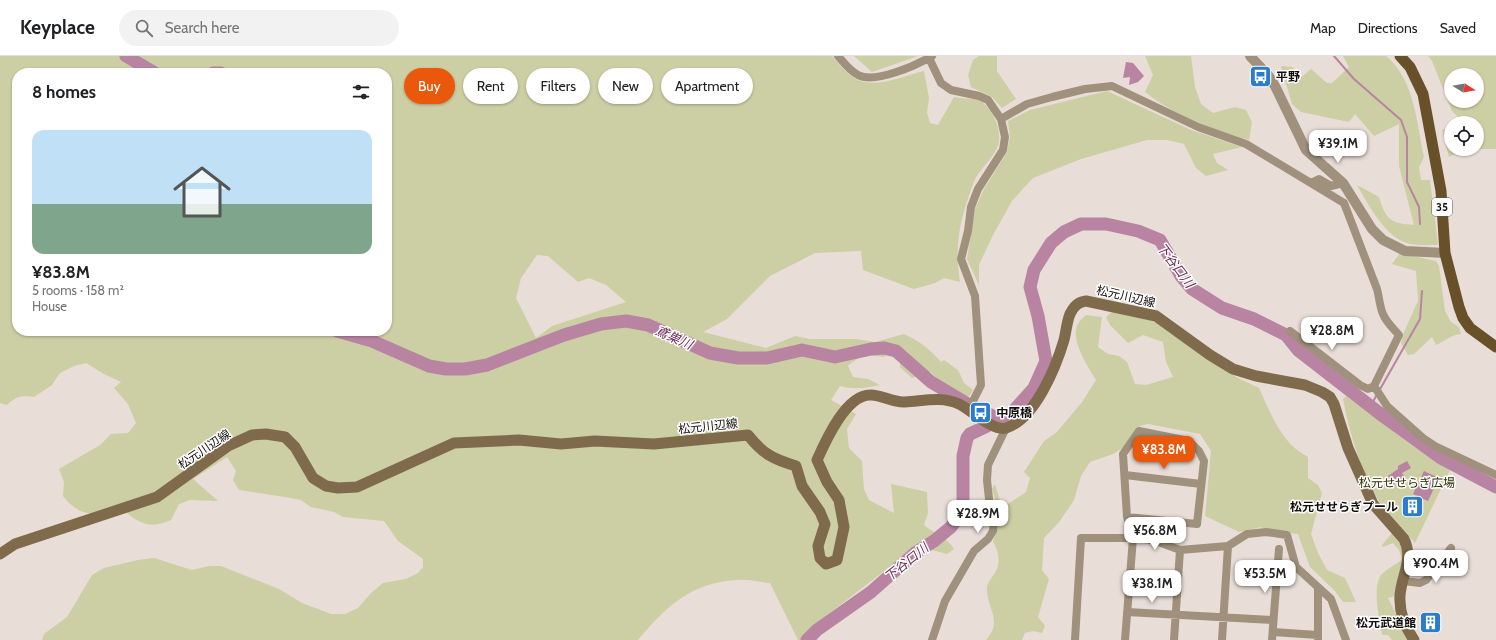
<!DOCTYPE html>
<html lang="en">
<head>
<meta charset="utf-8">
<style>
  body { margin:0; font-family:Cabin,"Noto Sans JP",sans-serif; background:#f2f2f2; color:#202124; height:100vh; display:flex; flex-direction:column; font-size:15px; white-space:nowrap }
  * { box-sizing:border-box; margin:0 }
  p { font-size:13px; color:#757577 }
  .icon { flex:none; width:22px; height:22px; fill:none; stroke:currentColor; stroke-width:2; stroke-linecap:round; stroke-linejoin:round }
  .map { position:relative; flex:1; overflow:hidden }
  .panel { position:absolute; left:12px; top:12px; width:380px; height:268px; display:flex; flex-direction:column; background:#fff; border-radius:16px; box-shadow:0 1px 3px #0004 }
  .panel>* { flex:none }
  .guide { position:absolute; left:404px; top:12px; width:380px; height:36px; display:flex; gap:8px }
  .needle { width:26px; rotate:101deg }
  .controls { position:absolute; left:1444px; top:12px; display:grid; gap:8px }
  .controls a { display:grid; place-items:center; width:40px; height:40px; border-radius:50%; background:#fff; box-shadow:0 1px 3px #0004; font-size:20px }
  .price { position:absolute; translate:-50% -34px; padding:0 9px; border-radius:8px; background:#fff; color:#222; font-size:13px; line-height:26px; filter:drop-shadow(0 1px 2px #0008) }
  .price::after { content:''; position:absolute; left:50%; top:24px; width:12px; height:9px; margin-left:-6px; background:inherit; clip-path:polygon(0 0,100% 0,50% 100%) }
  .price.on { background:#ea580c; color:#fff }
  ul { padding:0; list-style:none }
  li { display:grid; align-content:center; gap:8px; height:212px; padding:0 20px }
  li span { display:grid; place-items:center; height:124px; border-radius:12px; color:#555 }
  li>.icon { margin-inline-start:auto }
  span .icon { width:72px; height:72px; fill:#fffc; stroke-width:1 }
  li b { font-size:17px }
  h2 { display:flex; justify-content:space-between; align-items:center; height:48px; padding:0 20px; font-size:17px }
  .pill { padding:0 14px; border-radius:18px; background:#fff; box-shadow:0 1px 3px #0004; font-size:14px; line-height:36px }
  .pill.on { background:#ea580c; color:#fff }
  header { display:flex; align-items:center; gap:24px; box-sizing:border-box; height:56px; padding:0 20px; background:#fff; border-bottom:1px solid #e0e0e0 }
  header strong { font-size:19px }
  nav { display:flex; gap:22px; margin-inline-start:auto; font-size:14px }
  .search { width:280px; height:36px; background:#f2f2f2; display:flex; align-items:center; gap:10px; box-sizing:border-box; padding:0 14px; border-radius:22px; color:#757577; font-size:15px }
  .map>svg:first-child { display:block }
  .green { fill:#cccea3; fill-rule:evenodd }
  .water { fill:#b884a1 }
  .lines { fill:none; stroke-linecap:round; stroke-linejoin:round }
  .stream { stroke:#b884a1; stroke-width:2 }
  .river { stroke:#b884a1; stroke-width:13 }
  .minor { stroke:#9f917c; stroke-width:8 }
  .tertiary { stroke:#9f917c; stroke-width:10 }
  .secondary { stroke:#7f6b4c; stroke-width:11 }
  .primary { stroke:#685029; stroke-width:11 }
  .labels { text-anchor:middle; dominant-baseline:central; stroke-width:3; stroke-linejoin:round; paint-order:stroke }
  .shield { fill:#fff; stroke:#585654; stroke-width:1 }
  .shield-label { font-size:11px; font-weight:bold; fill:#110d0b }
  .poi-label { font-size:12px; font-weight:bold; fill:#110d0b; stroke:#fff; text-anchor:start }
  .street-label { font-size:12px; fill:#110d0b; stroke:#fff }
  .park-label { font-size:12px; fill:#2d2d00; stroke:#fff }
  .water-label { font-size:13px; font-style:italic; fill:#6b2a53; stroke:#fff }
</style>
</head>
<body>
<header>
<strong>Keyplace</strong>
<div class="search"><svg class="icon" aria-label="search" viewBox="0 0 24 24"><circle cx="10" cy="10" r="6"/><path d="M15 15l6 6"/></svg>Search here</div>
<nav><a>Map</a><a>Directions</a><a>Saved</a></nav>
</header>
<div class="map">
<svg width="1496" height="584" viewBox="0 0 1496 584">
  <rect width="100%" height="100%" fill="#e9ddd7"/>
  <path class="green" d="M 0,0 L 832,0 C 838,7 846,17 854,22 C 874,34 903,20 924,15 L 929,42 L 927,57 L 930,67 L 938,69 L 954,41 C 961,43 973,42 978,44 C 993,50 1004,77 997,92 C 991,105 978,114 973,128 C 960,163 954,189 960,226 L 944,222 L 935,227 L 914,233 L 863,214 L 861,195 L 815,197 L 770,220 L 727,263 L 703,276 L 766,292 L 795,280 L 810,283 L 856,283 L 875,286 L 904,278 C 919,285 930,293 941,306 L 944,304 L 958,314 L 964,327 L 973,334 L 968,342 L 938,324 L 931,316 L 912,322 L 900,311 L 900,289 L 884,301 C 869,299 859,299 848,310 L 853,321 L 868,323 L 880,329 C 866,332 854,334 840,330 L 831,344 L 856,358 L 847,373 L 849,392 L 862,405 L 864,433 L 869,444 L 894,457 L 891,428 L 927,436 L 928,457 L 924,469 C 934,478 947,481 954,493 L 947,498 L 932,494 L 892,509 L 822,563 L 817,584 L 798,584 L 770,527 C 760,526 747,523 737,524 C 690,527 667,550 638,584 L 42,584 L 44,578 L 67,561 L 92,519 L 104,512 L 138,504 L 154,502 L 192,514 L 209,510 L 221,510 L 279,533 L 302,547 L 331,558 L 345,558 L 358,552 L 371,537 L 383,527 L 406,523 L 418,517 L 423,511 L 423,503 L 398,485 L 384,465 L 343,461 L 334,456 L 311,451 L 301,444 L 291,442 L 239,434 L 233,424 L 236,415 L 227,401 L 193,423 L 218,445 L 190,444 L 179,448 L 171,464 C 152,472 143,470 127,457 C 100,458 81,464 63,440 L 64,426 L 59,413 L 100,389 L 111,378 L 128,377 L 136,367 L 128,348 L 114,332 L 121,326 L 104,318 L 86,307 L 74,310 L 60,317 L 52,329 L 34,341 C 21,339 16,340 7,349 L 0,347 ZM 17,17 L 387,17 L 387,275 L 17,275 ZM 537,199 L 548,200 L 578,226 L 589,222 L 606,229 L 626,246 L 552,270 L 536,282 L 516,242 L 521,222 Z
    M 854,0 L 918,0 L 872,16 Z
    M 979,0 L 997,0 L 997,15 L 1016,43 L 1002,52 L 992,41 L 971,31 L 968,19 L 973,4 Z
    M 1145,0 L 1191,0 L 1195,31 L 1201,48 L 1213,57 L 1235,51 L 1246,54 L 1252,66 L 1249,84 C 1212,73 1175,60 1145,36 L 1153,19 Z
    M 1343,0 L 1386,0 C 1414,22 1417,68 1424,101 L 1419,111 L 1421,124 L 1430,124 L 1438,189 C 1428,189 1417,190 1407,187 C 1385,181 1368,148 1357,129 L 1379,141 C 1386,164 1390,167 1414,169 L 1399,110 L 1399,68 L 1374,80 L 1355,58 L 1349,66 L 1301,56 L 1292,48 L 1281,10 L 1293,11 L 1298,24 L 1311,13 L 1327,27 L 1332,27 L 1349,11 Z
    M 1428,0 L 1496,0 L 1496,93 L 1464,93 L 1449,101 L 1442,74 L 1451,72 L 1451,93 L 1477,93 L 1477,67 L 1464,67 L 1452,55 L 1432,5 ZM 1451,19 L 1477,19 L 1477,45 L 1451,45 Z
    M 1107,35 L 1191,74 L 1242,91 L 1213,98 L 1217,107 L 1228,114 L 1206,120 L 1196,112 L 1184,88 L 1167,84 L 1147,84 L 1081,103 L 1033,122 L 1012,145 L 993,179 L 979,209 L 979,229 L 967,203 L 975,153 L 984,133 L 1007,96 L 1010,81 L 1008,65 L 1030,54 Z
    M 1400,197 L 1436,205 L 1439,210 L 1445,255 L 1451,266 L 1459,271 L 1461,278 C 1451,279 1445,285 1436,289 L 1432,281 L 1414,298 L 1408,299 L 1401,287 L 1404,276 L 1418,245 L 1416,215 L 1392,208 Z
    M 1112,256 L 1147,262 L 1164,271 L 1209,304 L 1238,322 L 1259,332 C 1271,358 1281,387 1308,401 L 1308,422 L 1318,429 L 1322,437 L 1311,478 L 1318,497 L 1327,514 L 1345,522 L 1356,546 L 1343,546 L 1335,535 L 1310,511 L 1298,478 L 1270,475 L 1261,471 L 1239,476 L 1205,460 L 1211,395 L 1200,378 L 1148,368 L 1140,370 L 1129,388 L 1113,398 L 1090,406 L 1081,420 L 1074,444 L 1060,465 L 1044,482 L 1042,514 L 1049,523 L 1038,561 L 1045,570 L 1042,577 L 1033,575 L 1025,577 L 1022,584 L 986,584 C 1004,564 986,553 987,531 C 988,526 993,520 996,515 C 1001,506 998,493 993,486 L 1000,460 L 992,433 L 995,428 L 1002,452 L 1026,436 L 1030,422 L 1024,416 L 1044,385 L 1057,376 L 1082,346 L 1096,324 C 1089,312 1069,283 1078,268 C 1079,265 1083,262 1086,259 L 1102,261 L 1098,291 L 1108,298 L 1119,300 L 1127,306 L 1135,328 L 1146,329 L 1173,321 L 1166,306 L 1163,286 L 1143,279 L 1128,287 L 1110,269 L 1106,261 Z
    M 1346,340 L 1410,388 L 1450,414 L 1415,487 C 1404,474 1389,462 1380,447 C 1361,416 1350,379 1343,343 Z
    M 1393,476 L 1404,492 L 1395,540 L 1388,542 L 1409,584 L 1392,584 L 1388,579 L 1382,579 C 1380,564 1371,530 1382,518 C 1387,513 1396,508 1402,504 L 1399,494 L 1393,487 L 1383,491 L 1382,489 Z"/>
  <path class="water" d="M 1126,6 L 1133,7 L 1144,20 L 1138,26 L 1129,29 L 1130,21 L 1123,22 Z
    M 1407,405 L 1411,412 L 1402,417 L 1405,422 L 1393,429 L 1391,428 L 1388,420 L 1398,413 L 1398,410 Z
    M 1424,415 L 1439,422 L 1428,445 L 1413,438 Z"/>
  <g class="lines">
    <path class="stream" d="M 1334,0 L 1354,23 L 1401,64 L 1407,81 L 1407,126 L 1419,151 L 1420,168
      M 1379,335 L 1420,263 L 1422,235
      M 1371,350 L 1377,338"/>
    <path class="river" d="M 126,0 L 155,17
      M 213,17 L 221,17
      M 337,275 L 372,285 L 429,310 L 446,313 L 465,313 L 487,309 L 564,279 L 601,268 L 626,265 L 648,269 L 710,297 L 738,302 L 767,302 L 802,294 L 835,301 L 871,293 L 884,292 L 896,295 L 931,326 L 971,350 L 1001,364 L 1007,362 L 1034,332 L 1046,305 L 1038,260 L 1030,231 L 1034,214 L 1051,187 L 1064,176 L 1081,168 L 1106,168 L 1138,175 L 1160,184 L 1181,220 L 1192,233 L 1222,252 L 1254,263 L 1286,279 L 1298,294 L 1383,360 L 1441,402 L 1496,431
      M 807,584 L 817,574 L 871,536 L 915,497 L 934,485 L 951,471 L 959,460 L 963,445 L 963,400 L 967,382 L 970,378 L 987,370"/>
    <path class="minor" d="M 838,0 C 844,7 850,15 858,19 C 875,28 917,9 932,0
      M 929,2 L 941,27 L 951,34 L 979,40 L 988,44 L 1001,63 L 1005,81 L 1003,94 L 978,133 L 971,151 L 968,175 L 961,203 L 975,240 L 981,329 L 969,353
      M 1001,63 L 1027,48 L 1052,41 L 1085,33 L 1112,30 L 1198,71 L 1246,88 L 1344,147 L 1377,233 C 1379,240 1380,252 1383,258 C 1386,266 1393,272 1399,279 L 1374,330 L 1387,350 L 1423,382 L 1435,390 L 1496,419
      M 1311,127 L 1319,123 L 1331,130 L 1343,127
      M 1290,275 L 1360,329 L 1368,333 L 1374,330
      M 1139,375 L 1189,385 L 1199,395 L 1204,405 L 1197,468 L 1127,461 L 1123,398 Z
      M 1125,419 L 1201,428
      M 1403,525 L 1420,527 L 1426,524 L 1451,492
      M 1127,556 L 1273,564
      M 1273,576 L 1318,579
      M 932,584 L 945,545 L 974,495 L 988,483 L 993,475 L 994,463 L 989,443 L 987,424 L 988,409 L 1006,372
      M 1075,584 L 1081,482 L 1133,482 L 1153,484 L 1180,494 L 1228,490 L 1247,478 L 1266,476 L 1287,479 L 1296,511 L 1331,543 L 1346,584
      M 1125,584 L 1133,482 L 1127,461
      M 1174,584 L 1180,494
      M 1222,584 L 1228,490
      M 1272,584 L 1279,493
      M 1318,584 L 1318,533"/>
    <path class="tertiary" d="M 1250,0 L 1268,19 L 1275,30 L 1306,94 L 1343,127 L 1372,173 L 1383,184 L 1405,195 L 1445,197"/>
    <path class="secondary" d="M 0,498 L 15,488 L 157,441 L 228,390 L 252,379 L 266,378 L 285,381 L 295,391 L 313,422 L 326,430 L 338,432 L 357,431 L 454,387 L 519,384 L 561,388 L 595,385 L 654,388 L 748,379 C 763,398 773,403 796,410 L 802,430 L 820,456 L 825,468 L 818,490 L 820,502 L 826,508 L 837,504 L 844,471 L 839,444 L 827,426 L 817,404 C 826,384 846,339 870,339 C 880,338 893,347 905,346 C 924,345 941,340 959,348 C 970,353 993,376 1006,372 C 1035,363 1056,311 1064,284 C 1066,276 1067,265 1070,258 C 1074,250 1078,246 1086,245 L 1156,260 L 1210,299 L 1233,313 L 1256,320 L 1305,329 L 1322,336 L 1330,341 L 1334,348 L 1348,392 L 1373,448 L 1404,483 C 1414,503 1401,520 1400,540 C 1399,557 1405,571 1414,584"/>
    <path class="primary" d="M 1400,0 L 1410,11 L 1423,38 L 1441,135 L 1445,197 L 1459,251 L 1463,262 L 1470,272 L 1496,291"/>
  </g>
  <defs>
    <symbol id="bus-square" viewBox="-11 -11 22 22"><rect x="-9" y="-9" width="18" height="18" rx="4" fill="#2b7ccb" stroke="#fff"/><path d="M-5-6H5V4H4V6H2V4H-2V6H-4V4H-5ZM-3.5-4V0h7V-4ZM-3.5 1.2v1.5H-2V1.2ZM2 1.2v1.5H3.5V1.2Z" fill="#fff"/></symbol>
    <symbol id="building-square" viewBox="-11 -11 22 22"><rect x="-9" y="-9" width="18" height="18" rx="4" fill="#2b7ccb" stroke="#fff"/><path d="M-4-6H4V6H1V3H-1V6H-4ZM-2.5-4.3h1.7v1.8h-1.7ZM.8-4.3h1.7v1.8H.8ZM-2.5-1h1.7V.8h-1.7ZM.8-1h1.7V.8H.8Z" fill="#fff"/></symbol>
  </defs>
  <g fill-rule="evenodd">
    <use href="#bus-square" x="1248" y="8" width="25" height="25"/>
    <use href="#bus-square" x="968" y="344" width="25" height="25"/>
    <use href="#building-square" x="1400" y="438" width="25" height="25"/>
    <use href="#building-square" x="1418" y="554" width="25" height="25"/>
  </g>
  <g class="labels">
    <rect class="shield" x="1432" y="142" width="20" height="18" rx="3"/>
    <g class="shield-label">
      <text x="1442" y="151">35</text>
    </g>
    <g class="poi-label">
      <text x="1276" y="20">平野</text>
      <text x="996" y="356">中原橋</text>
      <text x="1398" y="450" text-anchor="end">松元せせらぎプール</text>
      <text x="1416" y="566" text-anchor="end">松元武道館</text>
    </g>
    <g class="street-label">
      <text transform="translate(1126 240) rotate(13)">松元川辺線</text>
      <text transform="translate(708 370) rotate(-6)">松元川辺線</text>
      <text transform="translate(204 393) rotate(-34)">松元川辺線</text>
    </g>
    <g class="park-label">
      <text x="1407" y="426">松元せせらぎ広場</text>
    </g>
    <g class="water-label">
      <text transform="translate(1176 209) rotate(53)">下谷口川</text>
      <text transform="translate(674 281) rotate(24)">鳶巣川</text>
      <text transform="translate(906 506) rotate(-39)">下谷口川</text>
    </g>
  </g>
</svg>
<div class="controls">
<a><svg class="needle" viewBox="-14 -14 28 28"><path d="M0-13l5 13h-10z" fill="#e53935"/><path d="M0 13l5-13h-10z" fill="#757577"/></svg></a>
<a><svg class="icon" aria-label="locate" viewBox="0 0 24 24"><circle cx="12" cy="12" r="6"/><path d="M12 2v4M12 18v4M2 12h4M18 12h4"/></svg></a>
</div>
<b class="price" style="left:1338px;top:108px">¥39.1M</b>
<b class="price" style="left:1332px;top:295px">¥28.8M</b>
<b class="price on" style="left:1164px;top:414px">¥83.8M</b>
<b class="price" style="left:978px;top:478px">¥28.9M</b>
<b class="price" style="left:1155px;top:495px">¥56.8M</b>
<b class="price" style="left:1436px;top:528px">¥90.4M</b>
<b class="price" style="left:1265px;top:538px">¥53.5M</b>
<b class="price" style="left:1152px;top:548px">¥38.1M</b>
<div class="guide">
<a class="pill on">Buy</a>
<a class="pill">Rent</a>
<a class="pill">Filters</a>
<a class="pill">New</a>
<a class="pill">Apartment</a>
</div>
<section class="panel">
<h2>8 homes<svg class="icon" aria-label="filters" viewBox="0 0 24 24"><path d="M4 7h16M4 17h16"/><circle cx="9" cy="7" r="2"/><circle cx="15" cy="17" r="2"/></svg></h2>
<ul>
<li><span style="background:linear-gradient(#bfe0f5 60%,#7fa58c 0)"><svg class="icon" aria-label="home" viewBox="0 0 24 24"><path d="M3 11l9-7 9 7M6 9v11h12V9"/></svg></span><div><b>¥83.8M</b><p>5 rooms · 158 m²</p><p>House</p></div></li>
</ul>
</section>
</div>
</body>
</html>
